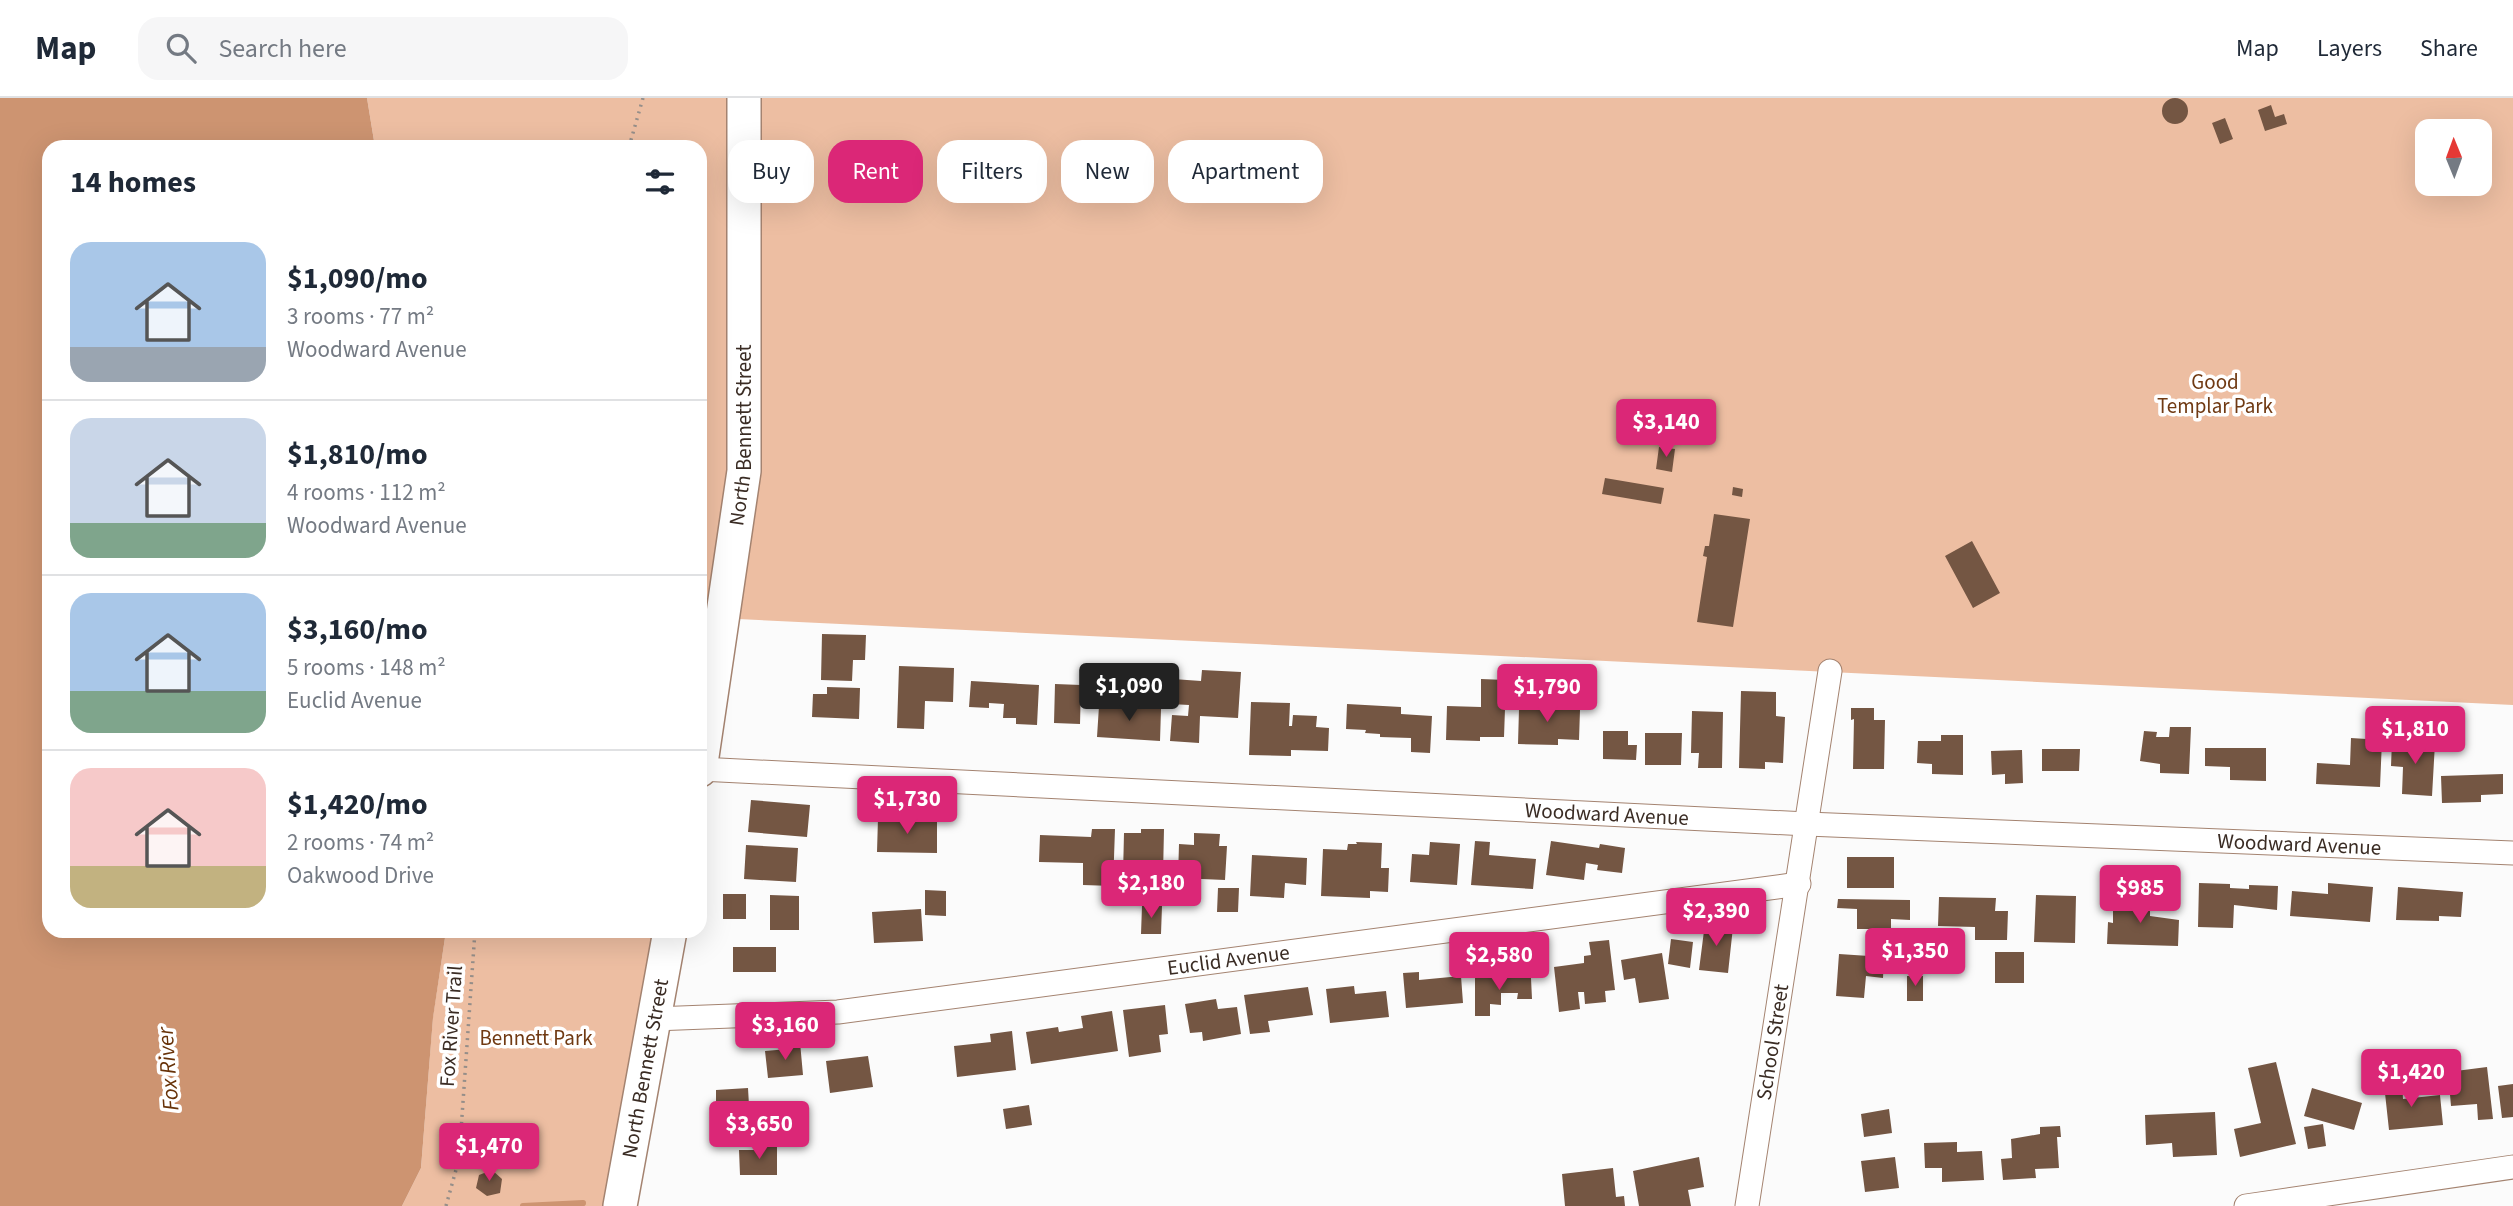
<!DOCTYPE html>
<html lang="en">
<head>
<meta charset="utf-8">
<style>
  body { margin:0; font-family:"Source Sans 3",sans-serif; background:#f6f6f7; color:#1f2937; height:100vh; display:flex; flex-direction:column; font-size:26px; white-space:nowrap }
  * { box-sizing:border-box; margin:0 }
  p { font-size:23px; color:#747a83 }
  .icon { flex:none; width:38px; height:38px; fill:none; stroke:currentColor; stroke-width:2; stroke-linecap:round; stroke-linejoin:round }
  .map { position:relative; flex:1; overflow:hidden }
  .panel { position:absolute; left:42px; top:42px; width:665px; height:798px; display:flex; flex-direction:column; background:#fff; border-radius:21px; box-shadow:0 7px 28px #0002 }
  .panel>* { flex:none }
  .banner { position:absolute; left:728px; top:42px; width:665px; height:63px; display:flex; gap:14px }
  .needle { width:46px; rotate:359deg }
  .controls { position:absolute; left:2415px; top:21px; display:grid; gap:14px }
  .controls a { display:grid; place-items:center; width:77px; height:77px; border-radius:14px; background:#fff; box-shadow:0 7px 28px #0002; font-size:35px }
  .price { position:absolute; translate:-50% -60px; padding:0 16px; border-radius:7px; background:#db2777; color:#fff; font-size:23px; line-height:46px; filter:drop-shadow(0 2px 4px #0008) }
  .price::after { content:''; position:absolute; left:50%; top:42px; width:21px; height:16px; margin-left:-10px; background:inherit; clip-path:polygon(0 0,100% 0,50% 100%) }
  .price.active { background:#222; color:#fff }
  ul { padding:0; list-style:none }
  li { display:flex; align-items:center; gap:21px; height:175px; padding:0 28px }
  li+li { border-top:2px solid #e0e1e3 }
  li span { display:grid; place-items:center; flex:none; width:196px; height:140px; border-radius:21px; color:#555 }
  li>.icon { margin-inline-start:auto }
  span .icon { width:84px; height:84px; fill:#fffc; stroke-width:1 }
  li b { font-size:30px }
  h2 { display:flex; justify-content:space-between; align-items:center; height:84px; padding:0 28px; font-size:30px }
  .chip { padding:0 24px; border-radius:21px; background:#fff; box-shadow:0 7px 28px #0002; font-size:24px; line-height:63px }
  .chip.active { background:#db2777; color:#fff }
  header { display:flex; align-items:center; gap:42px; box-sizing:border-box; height:98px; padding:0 35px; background:#fff; border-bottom:2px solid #e0e1e3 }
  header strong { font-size:33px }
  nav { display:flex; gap:38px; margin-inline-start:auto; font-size:24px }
  .search { width:490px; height:63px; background:#f6f6f7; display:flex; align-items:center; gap:18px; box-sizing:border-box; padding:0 24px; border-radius:21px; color:#747a83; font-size:26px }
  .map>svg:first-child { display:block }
  .green { fill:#edbea2; fill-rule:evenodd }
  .water { fill:#cd9471 }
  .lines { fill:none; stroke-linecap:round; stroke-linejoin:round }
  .stream { stroke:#cd9471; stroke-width:6 }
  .building { fill:#745643 }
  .street-casing { stroke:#a48370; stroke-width:25 }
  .secondary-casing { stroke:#a48370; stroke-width:36 }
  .path { stroke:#958e89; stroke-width:3.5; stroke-dasharray:2 5; stroke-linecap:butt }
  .street { stroke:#fff; stroke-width:23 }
  .secondary { stroke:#fff; stroke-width:33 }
  .labels { text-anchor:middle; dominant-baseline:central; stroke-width:7; stroke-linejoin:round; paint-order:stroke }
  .park-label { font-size:21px; fill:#703a13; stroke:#fff }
  .street-label { font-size:21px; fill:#3a2c24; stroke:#fff }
  .water-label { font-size:23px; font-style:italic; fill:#673208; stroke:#fff }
</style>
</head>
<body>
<header>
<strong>Map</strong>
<div class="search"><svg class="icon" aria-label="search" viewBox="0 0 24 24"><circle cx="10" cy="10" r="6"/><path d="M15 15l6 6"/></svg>Search here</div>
<nav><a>Map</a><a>Layers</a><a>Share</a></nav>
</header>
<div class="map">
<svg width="2513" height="1108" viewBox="0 0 2513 1108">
  <rect width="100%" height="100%" fill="#fbfbfb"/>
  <path class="green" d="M 367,0 L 2513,0 L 2513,607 L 738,521 L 701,517 L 700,519 L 700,49 L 375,49 ZM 2427,33 L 2480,33 L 2480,86 L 2427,86 Z
    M 446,833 L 661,833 L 611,1108 L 402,1108 L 421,1070 L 433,919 Z"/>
  <path class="water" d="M 0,0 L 367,0 L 375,49 L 49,49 L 49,833 L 446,833 L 433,920 L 421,1070 L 402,1108 L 0,1108 Z"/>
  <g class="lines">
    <path class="stream" d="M 523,1108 L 583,1105"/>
  </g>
  <path class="building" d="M2162 13a13 13 0 1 1 26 0a13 13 0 1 1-26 0Z
    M 2271,7 L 2275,19 L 2284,16 L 2287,26 L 2265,33 L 2258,12 Z
    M 2225,20 L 2233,41 L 2220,46 L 2212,25 Z
    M 1659,349 L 1675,351 L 1672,374 L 1656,371 Z
    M 1605,380 L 1664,390 L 1661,406 L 1602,396 Z
    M 1733,389 L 1743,391 L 1742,399 L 1732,397 Z
    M 1714,416 L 1750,421 L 1733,529 L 1697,524 L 1707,459 L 1703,458 L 1705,448 L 1709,448 Z
    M 1972,443 L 2000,495 L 1973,510 L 1945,458 Z
    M 822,536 L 866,537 L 865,562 L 853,562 L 852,583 L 821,582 Z
    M 899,568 L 954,570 L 953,604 L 925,603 L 924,631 L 897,630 Z
    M 1202,572 L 1241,574 L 1238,620 L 1200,618 L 1199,645 L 1170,643 L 1172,617 L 1188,618 L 1189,607 L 1171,606 L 1173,581 L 1201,583 Z
    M 1481,581 L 1506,582 L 1504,639 L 1480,639 L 1480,643 L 1446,642 L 1447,608 L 1481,609 Z
    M 971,583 L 1039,587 L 1037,627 L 1016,626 L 1016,620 L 1003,620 L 1004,606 L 989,605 L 989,610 L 969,609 Z
    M 1055,586 L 1081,587 L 1080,626 L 1054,625 Z
    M 827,589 L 860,590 L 859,621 L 812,619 L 813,596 L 827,596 Z
    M 1741,593 L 1776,594 L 1776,618 L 1785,619 L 1783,665 L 1765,664 L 1765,671 L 1739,670 Z
    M 1531,599 L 1549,599 L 1549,611 L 1580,612 L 1579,642 L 1558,641 L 1558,647 L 1518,646 L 1519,611 L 1531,611 Z
    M 1251,604 L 1290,605 L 1289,628 L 1292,628 L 1293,617 L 1317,618 L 1316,629 L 1329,630 L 1328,653 L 1291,652 L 1291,658 L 1249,657 Z
    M 1347,606 L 1401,609 L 1401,616 L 1432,618 L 1430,655 L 1411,654 L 1411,640 L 1380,639 L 1380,636 L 1365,635 L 1366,632 L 1346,631 Z
    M 1099,608 L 1161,611 L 1160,643 L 1097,639 Z
    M 1851,610 L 1874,610 L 1874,622 L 1885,622 L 1884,671 L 1853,671 L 1854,621 L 1851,622 Z
    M 1692,613 L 1723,614 L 1722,670 L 1698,670 L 1699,655 L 1691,655 Z
    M 2170,629 L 2191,629 L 2189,676 L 2160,675 L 2160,666 L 2140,663 L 2144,633 L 2157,634 L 2156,639 L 2169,639 Z
    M 1603,633 L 1628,633 L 1628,647 L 1637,647 L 1636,662 L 1603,661 Z
    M 1645,635 L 1682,635 L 1681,667 L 1645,667 Z
    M 1941,637 L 1963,637 L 1963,677 L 1932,676 L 1932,666 L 1917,665 L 1918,643 L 1941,643 Z
    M 2351,640 L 2382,642 L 2380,689 L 2316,686 L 2317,665 L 2350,667 Z
    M 2392,643 L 2435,645 L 2432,698 L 2402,696 L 2403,669 L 2391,668 Z
    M 2205,650 L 2266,650 L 2266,683 L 2230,682 L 2230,669 L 2205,668 Z
    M 2042,651 L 2080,651 L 2079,673 L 2042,673 Z
    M 2022,652 L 2023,685 L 2005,686 L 2005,676 L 1992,677 L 1991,653 Z
    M 2503,676 L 2503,696 L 2481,697 L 2481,704 L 2442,705 L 2441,678 Z
    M 751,702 L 810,707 L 807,739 L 748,734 Z
    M 878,720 L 937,721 L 937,755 L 877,754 Z
    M 1092,731 L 1115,731 L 1113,788 L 1083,787 L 1083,765 L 1039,764 L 1040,737 L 1091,739 Z
    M 1141,731 L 1164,731 L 1163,777 L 1123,777 L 1124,735 L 1141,735 Z
    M 1194,735 L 1220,736 L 1219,748 L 1227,748 L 1225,782 L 1178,780 L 1179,746 L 1194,747 Z
    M 1475,743 L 1490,744 L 1489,757 L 1536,761 L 1533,791 L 1471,787 Z
    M 1551,743 L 1599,750 L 1600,746 L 1625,750 L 1622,775 L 1597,772 L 1598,767 L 1586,765 L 1584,782 L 1546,777 Z
    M 1356,744 L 1382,745 L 1381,770 L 1389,770 L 1388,794 L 1370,793 L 1370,800 L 1321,798 L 1323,751 L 1347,752 L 1348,746 L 1357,746 Z
    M 1430,744 L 1460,746 L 1457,787 L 1410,784 L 1412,756 L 1429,757 Z
    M 746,747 L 798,750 L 796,784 L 744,781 Z
    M 1252,757 L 1307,760 L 1306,787 L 1285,785 L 1284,800 L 1250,798 Z
    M 1847,759 L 1894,759 L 1894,790 L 1847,790 Z
    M 2199,785 L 2230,786 L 2230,790 L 2249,791 L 2249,787 L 2278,788 L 2277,812 L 2234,807 L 2233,830 L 2198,829 Z
    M 2328,785 L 2373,789 L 2370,824 L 2290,818 L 2292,793 L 2328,796 Z
    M 2398,789 L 2463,794 L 2461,819 L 2439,818 L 2439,823 L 2396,822 Z
    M 1218,790 L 1239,790 L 1238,814 L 1217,814 Z
    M 925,792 L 946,793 L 946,818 L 925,817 Z
    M 2128,795 L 2140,796 L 2140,805 L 2150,805 L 2150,818 L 2179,822 L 2178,848 L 2107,846 L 2108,824 L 2113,825 L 2113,803 L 2128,804 Z
    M 723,796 L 746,796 L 746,821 L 723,821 Z
    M 770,797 L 799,798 L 799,832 L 770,832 Z
    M 2036,797 L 2076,798 L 2075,845 L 2034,844 Z
    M 1939,799 L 1996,800 L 1995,813 L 2008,813 L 2007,842 L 1975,842 L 1975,829 L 1938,828 Z
    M 1838,801 L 1910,802 L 1910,822 L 1891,821 L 1891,831 L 1857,831 L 1857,811 L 1837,810 Z
    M 1142,808 L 1162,808 L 1161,836 L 1141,836 Z
    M 921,811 L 923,843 L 874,845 L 872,814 Z
    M 1705,825 L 1733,829 L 1728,875 L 1699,872 Z
    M 1671,841 L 1693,844 L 1690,870 L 1668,866 Z
    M 1609,842 L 1615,892 L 1605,893 L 1606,904 L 1585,906 L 1584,894 L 1578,894 L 1580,911 L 1559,914 L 1554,869 L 1584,865 L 1584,858 L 1591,857 L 1589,844 Z
    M 733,849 L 776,849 L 776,874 L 733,874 Z
    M 1995,854 L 2024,854 L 2024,885 L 1995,885 Z
    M 1662,855 L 1669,901 L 1639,905 L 1635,880 L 1624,882 L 1621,862 Z
    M 1839,856 L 1884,859 L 1883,880 L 1866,878 L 1864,900 L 1836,898 Z
    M 1419,874 L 1419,882 L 1461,878 L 1463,905 L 1406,910 L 1403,875 Z
    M 1907,878 L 1923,878 L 1923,903 L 1907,903 Z
    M 1475,880 L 1531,880 L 1532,901 L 1517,901 L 1518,895 L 1501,895 L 1501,907 L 1490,906 L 1490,918 L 1475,918 Z
    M 1354,888 L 1355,896 L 1386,893 L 1389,919 L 1330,925 L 1326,891 Z
    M 1308,889 L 1313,917 L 1268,923 L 1270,934 L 1250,936 L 1244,897 Z
    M 1216,901 L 1218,911 L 1237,909 L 1241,936 L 1203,943 L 1202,934 L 1190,935 L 1185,906 Z
    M 1165,907 L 1168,936 L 1159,937 L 1161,954 L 1129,959 L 1123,912 Z
    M 1112,913 L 1118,953 L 1031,966 L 1026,934 L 1058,929 L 1059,934 L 1083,930 L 1081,918 Z
    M 1012,933 L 1016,972 L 957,979 L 954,948 L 991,944 L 990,936 Z
    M 800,944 L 803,977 L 768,980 L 765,953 L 788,951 L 787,945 Z
    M 868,958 L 873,989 L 830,995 L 826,963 Z
    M 2276,964 L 2296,1046 L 2240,1059 L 2234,1031 L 2261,1025 L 2248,970 Z
    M 2487,969 L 2493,1021 L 2478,1022 L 2477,1006 L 2451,1008 L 2448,974 Z
    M 2402,984 L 2403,1001 L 2440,997 L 2443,1027 L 2389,1032 L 2384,986 Z
    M 2513,986 L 2513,1019 L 2502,1020 L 2498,988 Z
    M 748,990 L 750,1025 L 716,1028 L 716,992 Z
    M 2312,990 L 2362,1005 L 2354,1032 L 2304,1018 Z
    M 1029,1007 L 1032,1027 L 1006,1031 L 1003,1011 Z
    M 1889,1011 L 1892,1035 L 1864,1039 L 1861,1016 Z
    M 2215,1014 L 2217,1057 L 2173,1059 L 2172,1045 L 2146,1047 L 2145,1017 Z
    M 2323,1026 L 2326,1048 L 2308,1051 L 2304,1029 Z
    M 2060,1028 L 2061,1039 L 2057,1039 L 2059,1070 L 2035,1071 L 2036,1080 L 2003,1082 L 2001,1061 L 2012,1060 L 2011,1041 L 2040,1036 L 2040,1029 Z
    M 1957,1044 L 1957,1054 L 1982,1053 L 1984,1082 L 1942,1084 L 1942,1070 L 1925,1070 L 1924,1045 Z
    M 756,1045 L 777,1049 L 777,1077 L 740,1077 L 739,1052 L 756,1052 Z
    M 1699,1059 L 1704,1089 L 1688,1092 L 1691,1108 L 1639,1108 L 1633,1073 Z
    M 1895,1059 L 1899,1090 L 1865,1094 L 1861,1063 Z
    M 1613,1070 L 1616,1099 L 1624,1098 L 1625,1108 L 1565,1108 L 1562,1076 Z
    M 492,1072 L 502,1081 L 500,1095 L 487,1098 L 476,1090 L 479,1077 Z"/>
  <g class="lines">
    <defs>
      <g id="street">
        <path id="s1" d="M 700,671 L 1807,726 L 2513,755"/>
        <path id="s2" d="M 654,921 L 838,914 L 1799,786"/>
        <path id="s3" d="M 1747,1108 L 1830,573"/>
        <path d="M 2246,1108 L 2513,1069"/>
      </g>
      <g id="secondary">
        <path id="s4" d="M 700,672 L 744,373 L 744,0"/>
        <path id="s5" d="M 620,1108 L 670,833"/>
      </g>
    </defs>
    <use href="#street" class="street-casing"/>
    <use href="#secondary" class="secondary-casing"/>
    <path class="path" d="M 629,49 L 643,0
      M 446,1108 L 459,1061 L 475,833"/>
    <use href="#street" class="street"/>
    <use href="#secondary" class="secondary"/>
  </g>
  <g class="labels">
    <g class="park-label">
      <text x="2215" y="284">Good<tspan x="2215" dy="24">Templar Park</tspan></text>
      <text x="536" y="940">Bennett Park</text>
    </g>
    <g class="street-label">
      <text stroke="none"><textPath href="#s4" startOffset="338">North Bennett Street</textPath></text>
      <text stroke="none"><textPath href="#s1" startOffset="908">Woodward Avenue</textPath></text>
      <text stroke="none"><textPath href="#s1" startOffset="1601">Woodward Avenue</textPath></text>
      <text stroke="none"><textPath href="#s2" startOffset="578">Euclid Avenue</textPath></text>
      <text transform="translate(451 928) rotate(-86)">Fox River Trail</text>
      <text stroke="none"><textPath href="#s3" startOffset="166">School Street</textPath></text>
      <text stroke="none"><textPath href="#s5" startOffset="140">North Bennett Street</textPath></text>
    </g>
    <g class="water-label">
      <text transform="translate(168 971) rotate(-94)">Fox River</text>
    </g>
  </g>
</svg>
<div class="controls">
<a><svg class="needle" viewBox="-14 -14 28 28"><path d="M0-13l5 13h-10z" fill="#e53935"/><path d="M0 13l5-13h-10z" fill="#747a83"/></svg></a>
</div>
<b class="price" style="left:1666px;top:361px">$3,140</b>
<b class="price active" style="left:1129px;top:625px">$1,090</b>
<b class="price" style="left:1547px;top:626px">$1,790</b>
<b class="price" style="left:2415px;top:668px">$1,810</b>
<b class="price" style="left:907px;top:738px">$1,730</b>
<b class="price" style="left:1151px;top:822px">$2,180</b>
<b class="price" style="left:2140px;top:827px">$985</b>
<b class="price" style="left:1716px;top:850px">$2,390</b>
<b class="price" style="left:1915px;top:890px">$1,350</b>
<b class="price" style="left:1499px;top:894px">$2,580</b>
<b class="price" style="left:785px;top:964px">$3,160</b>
<b class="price" style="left:2411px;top:1011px">$1,420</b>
<b class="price" style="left:759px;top:1063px">$3,650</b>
<b class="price" style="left:489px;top:1085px">$1,470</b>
<div class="banner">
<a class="chip">Buy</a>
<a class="chip active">Rent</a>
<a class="chip">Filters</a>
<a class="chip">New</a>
<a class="chip">Apartment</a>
</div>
<section class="panel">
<h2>14 homes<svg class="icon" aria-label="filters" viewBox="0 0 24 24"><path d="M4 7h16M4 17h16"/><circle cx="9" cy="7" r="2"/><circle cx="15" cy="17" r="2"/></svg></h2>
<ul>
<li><span style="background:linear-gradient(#a9c7e8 75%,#9aa5b1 0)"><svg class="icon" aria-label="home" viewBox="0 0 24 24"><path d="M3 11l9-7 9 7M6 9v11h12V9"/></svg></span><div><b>$1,090/mo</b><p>3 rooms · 77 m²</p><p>Woodward Avenue</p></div></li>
<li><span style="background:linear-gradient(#c9d6e8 75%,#7fa58c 0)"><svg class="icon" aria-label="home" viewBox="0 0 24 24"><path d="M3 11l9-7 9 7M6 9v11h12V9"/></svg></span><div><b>$1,810/mo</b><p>4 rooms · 112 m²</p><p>Woodward Avenue</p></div></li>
<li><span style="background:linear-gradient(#a9c7e8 70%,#7fa58c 0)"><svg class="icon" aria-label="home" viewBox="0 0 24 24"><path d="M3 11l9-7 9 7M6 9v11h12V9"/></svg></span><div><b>$3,160/mo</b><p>5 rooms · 148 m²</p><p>Euclid Avenue</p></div></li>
<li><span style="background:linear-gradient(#f6c9c9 70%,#c2b280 0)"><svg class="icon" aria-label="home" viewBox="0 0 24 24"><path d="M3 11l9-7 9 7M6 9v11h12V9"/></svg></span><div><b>$1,420/mo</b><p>2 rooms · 74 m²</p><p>Oakwood Drive</p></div></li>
</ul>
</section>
</div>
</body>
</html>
